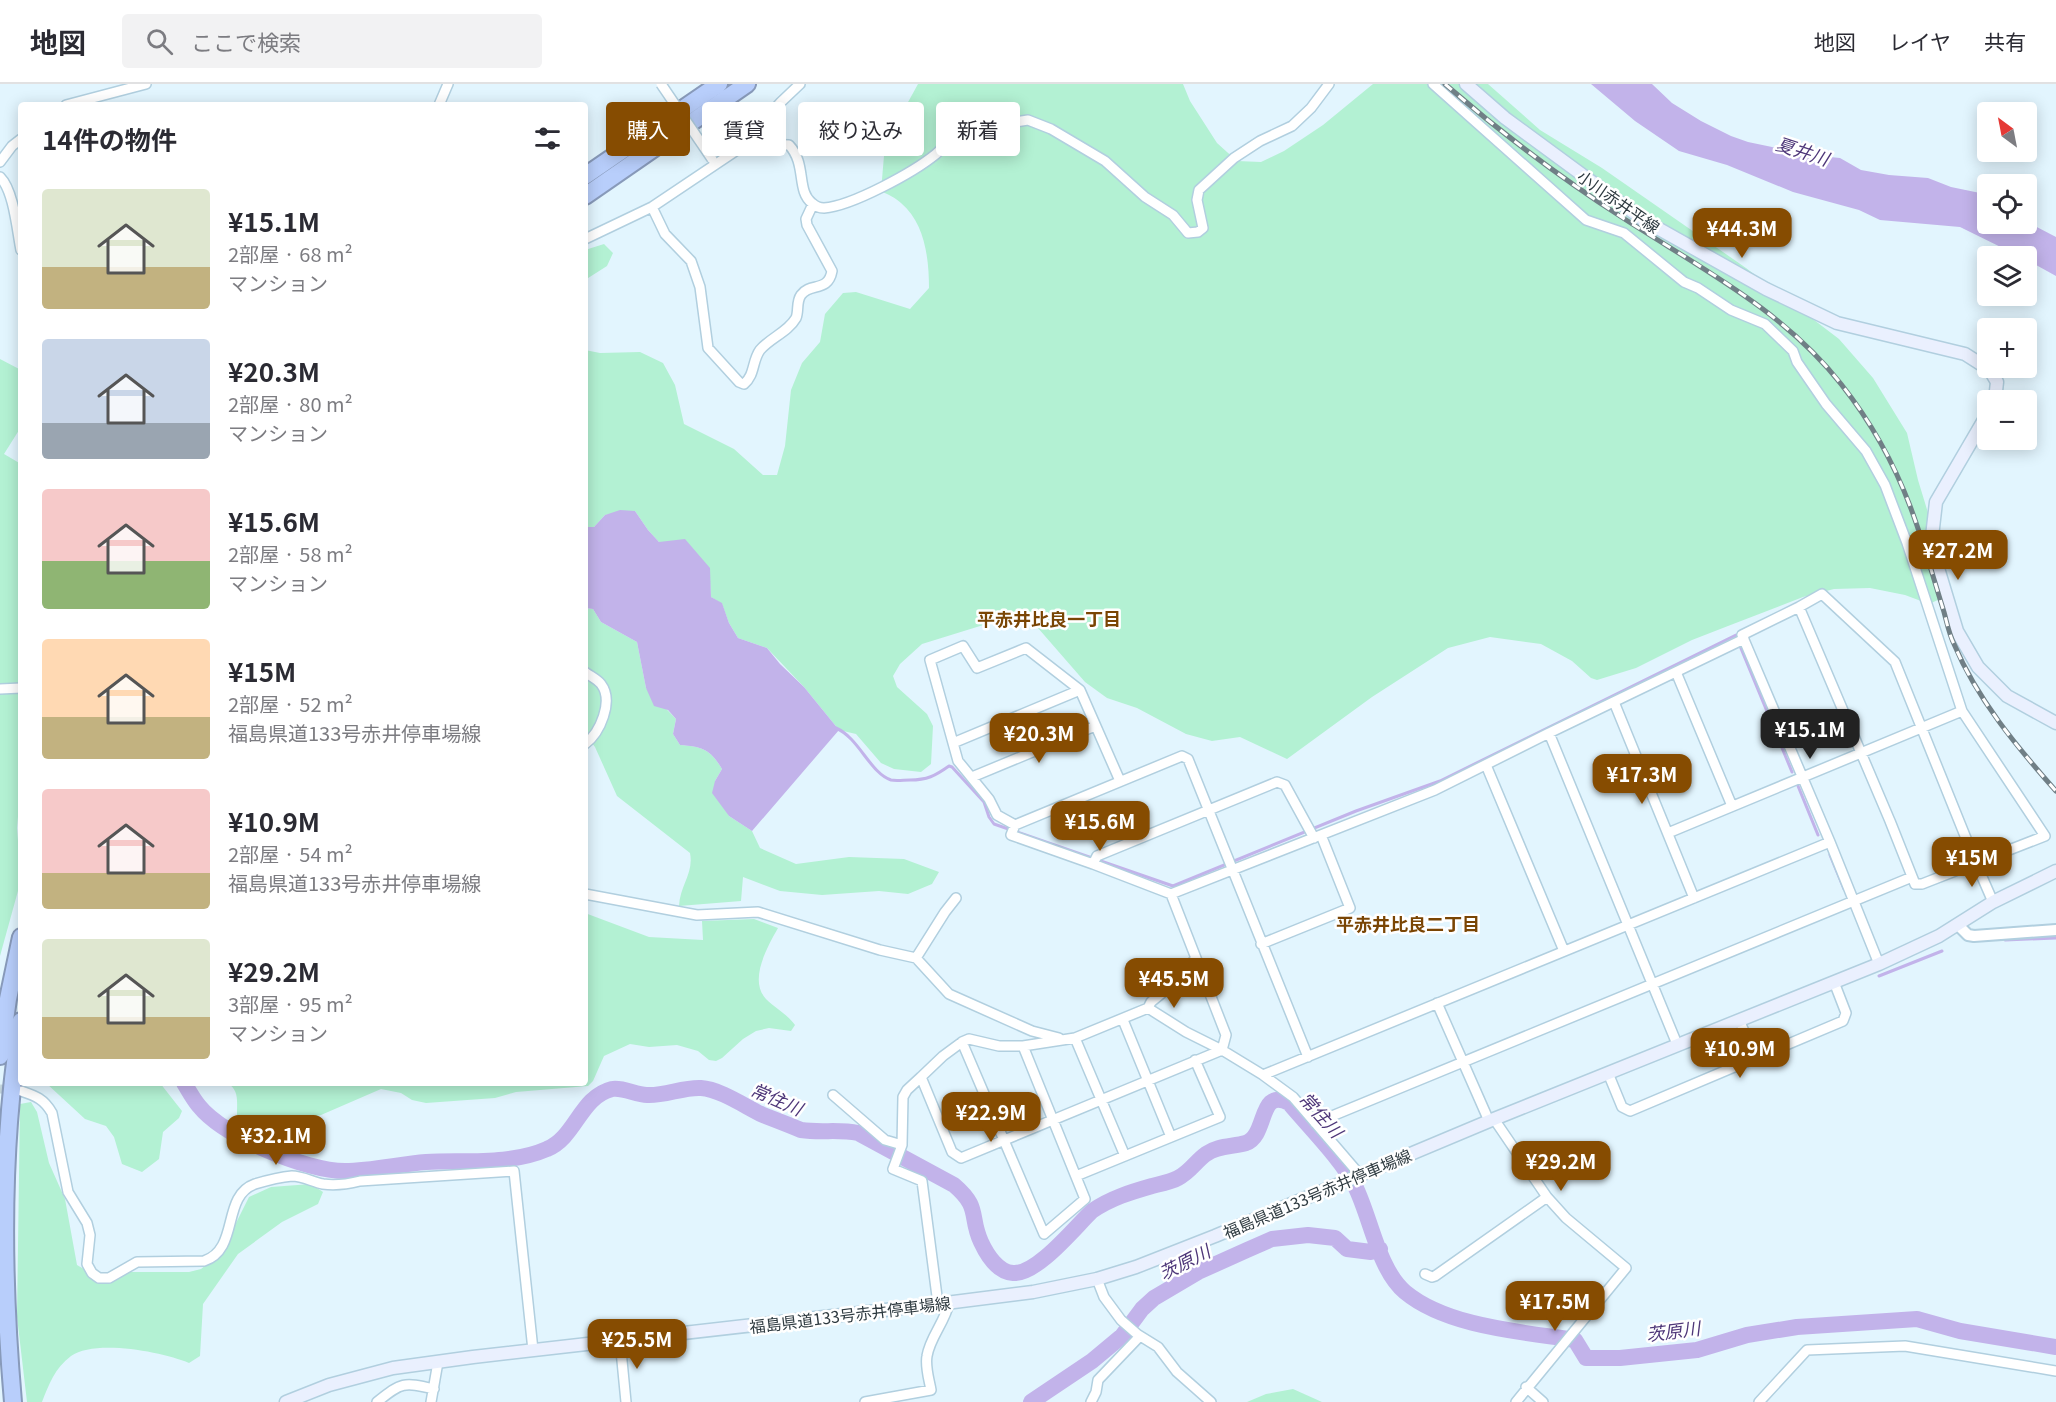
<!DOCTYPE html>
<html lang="ja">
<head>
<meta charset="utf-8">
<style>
  body { margin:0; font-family:Georgia,"Noto Sans JP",serif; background:#f2f2f3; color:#2b2b33; height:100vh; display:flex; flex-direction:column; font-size:22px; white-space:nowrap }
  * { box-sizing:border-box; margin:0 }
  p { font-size:20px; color:#7c7c81 }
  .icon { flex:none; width:33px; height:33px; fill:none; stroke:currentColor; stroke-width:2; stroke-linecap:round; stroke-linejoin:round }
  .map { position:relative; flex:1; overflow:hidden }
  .side { position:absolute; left:18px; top:18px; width:570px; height:984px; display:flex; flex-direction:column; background:#fff; border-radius:6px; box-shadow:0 3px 15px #0003 }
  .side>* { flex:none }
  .guide { position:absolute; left:606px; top:18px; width:570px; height:54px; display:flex; gap:12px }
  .needle { width:39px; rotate:328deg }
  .controls { position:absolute; left:1977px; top:18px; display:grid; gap:12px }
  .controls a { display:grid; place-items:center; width:60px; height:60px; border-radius:6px; background:#fff; box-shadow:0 3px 15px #0003; font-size:30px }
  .price { position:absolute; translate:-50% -51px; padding:0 14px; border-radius:12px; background:#864c01; color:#fff; font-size:20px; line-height:39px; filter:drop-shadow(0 2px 3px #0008) }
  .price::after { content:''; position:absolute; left:50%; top:36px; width:18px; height:14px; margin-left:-9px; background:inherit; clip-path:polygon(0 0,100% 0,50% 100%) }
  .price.current { background:#222; color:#fff }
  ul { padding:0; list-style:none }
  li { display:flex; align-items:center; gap:18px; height:150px; padding:0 24px }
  li span { display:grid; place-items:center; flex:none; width:168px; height:120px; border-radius:6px; color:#555 }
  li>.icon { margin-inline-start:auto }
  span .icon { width:72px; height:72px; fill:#fffc; stroke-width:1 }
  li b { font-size:26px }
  h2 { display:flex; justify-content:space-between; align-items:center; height:72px; padding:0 24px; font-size:26px }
  .tag { padding:0 21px; border-radius:6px; background:#fff; box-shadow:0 3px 15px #0003; font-size:21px; line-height:54px }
  .tag.current { background:#864c01; color:#fff }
  header { display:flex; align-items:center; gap:36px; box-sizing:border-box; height:84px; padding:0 30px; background:#fff; border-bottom:2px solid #e1e1e2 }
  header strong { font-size:28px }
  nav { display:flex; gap:33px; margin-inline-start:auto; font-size:21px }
  .search { width:420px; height:54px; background:#f2f2f3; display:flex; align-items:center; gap:15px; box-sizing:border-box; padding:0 21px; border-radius:6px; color:#7c7c81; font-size:22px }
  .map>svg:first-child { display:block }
  .green { fill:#b3f1d3 }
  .water { fill:#c2b3ea }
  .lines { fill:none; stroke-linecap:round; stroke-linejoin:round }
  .stream { stroke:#c2b3ea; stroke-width:3 }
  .river { stroke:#c2b3ea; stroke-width:16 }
  .minor-tunnel { stroke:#bed0d8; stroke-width:9; stroke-dasharray:9 4.5; stroke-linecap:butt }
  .minor-casing { stroke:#b1cfdf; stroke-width:12 }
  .tertiary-casing { stroke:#b1cfdf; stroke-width:14 }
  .secondary-casing { stroke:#b1cfdf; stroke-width:15 }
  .motorway-casing { stroke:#889aba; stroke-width:20 }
  .minor { stroke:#fff; stroke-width:9 }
  .tertiary { stroke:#fff; stroke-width:10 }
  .secondary { stroke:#eaf0fe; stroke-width:12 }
  .motorway { stroke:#b8cefb; stroke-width:16 }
  .rail-casing { stroke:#707f86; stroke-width:5 }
  .rail { stroke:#fff; stroke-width:3; stroke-dasharray:9; stroke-linecap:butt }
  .minor-bridge-casing { stroke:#b1cfdf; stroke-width:12; stroke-linecap:butt }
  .minor-bridge { stroke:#fff; stroke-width:9 }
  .labels { text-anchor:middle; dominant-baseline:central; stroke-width:5; stroke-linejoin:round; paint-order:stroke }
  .street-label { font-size:16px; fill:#2e3a40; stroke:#fff }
  .water-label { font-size:18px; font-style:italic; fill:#4e3779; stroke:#fff }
  .neighbourhood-label { font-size:18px; font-weight:bold; fill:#7a4504; stroke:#fff }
</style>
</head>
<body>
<header>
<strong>地図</strong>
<div class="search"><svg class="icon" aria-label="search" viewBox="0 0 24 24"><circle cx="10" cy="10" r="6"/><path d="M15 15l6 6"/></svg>ここで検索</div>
<nav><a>地図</a><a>レイヤ</a><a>共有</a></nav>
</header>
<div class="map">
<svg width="2056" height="1318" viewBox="0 0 2056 1318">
  <rect width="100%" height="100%" fill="#e2f5fe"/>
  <path class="green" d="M 918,0 L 1183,0 L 1190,17 L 1217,59 L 1237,77 L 1261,78 L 1284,67 L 1323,41 L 1373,0 L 1488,0 L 1540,46 L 1602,84 L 1746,184 L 1839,255 L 1873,294 L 1907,349 L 1918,396 L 1929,432 L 1944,505 L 1940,515 L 1929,520 L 1905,511 L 1870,504 L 1834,505 L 1803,513 L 1728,542 L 1692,556 L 1636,584 L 1597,596 L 1591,594 L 1572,577 L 1541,560 L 1490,553 L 1448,564 L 1372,613 L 1287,675 L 1240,653 L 1212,657 L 1186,650 L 1137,624 L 1107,614 L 1085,598 L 1031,536 L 1019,530 L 922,560 L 900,580 L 893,592 L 897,603 L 927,630 L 933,642 L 931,680 L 921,688 L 894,685 L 881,679 L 856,650 L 839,646 L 804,603 L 767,564 L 738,554 L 729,539 L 722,520 L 711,513 L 709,484 L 659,458 L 648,446 L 635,427 L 605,431 L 594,443 L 585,443 L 585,266 L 600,269 L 640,268 L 663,279 L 675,301 L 684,340 L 734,365 L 763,391 L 777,391 L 785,362 L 791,306 L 802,279 L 820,258 L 825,230 L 843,209 L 856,208 L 910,225 L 929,204 C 929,175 925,139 901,119 C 896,114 887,110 881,107 L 885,60 Z
    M 604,160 L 613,169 L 607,182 L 585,196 L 585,166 Z
    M 0,275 L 21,286 L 21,343 L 4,370 L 21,380 L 21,698 L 17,744 L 21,796 L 0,872 Z
    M 585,524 L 593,525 L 601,538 L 637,558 L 646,604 L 676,635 L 673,650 L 680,661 C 703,663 710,665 722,685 L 715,697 L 729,732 L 752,747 L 760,764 L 796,780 L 849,773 L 904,775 L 939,788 L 932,800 L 908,810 L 879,807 L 822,811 L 780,807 L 743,793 L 741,817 L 679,822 C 680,801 694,789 690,769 L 617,712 L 595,663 L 585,650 Z
    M 585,829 L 649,853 L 703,856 L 702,837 L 754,835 L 778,844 C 768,862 748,896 766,915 C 776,925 787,930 795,941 L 791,947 L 769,944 L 756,947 L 743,955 L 722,974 L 716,977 L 709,976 L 698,967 L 677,961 L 649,963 L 630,960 L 604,972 L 593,997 L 588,1002 L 516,1008 L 495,1014 L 426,1019 L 412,1016 L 401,1009 L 381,1005 L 321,1031 L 242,1047 C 230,1033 246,1009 227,999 L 585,999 Z
    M 46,999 L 160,999 L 182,1027 L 179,1034 L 163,1048 L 159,1075 L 142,1088 L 122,1080 L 114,1053 L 106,1042 L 85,1035 Z
    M 31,1018 L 37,1028 L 49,1079 L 65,1115 L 77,1181 L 99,1194 L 124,1188 L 189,1188 L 201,1185 L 221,1169 L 249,1113 L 271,1103 L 311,1100 L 323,1108 L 318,1120 L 282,1138 L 238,1170 L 203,1220 L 200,1272 L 189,1279 C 163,1268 95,1255 71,1272 C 55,1284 49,1300 42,1318 L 27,1318 L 17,1233 L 20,1020 Z
    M 1293,1305 L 1322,1318 L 1247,1318 L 1266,1310 Z"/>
  <path class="water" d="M 1591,0 L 1652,0 L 1672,19 L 1701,37 L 1731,52 L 1748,58 L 1772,63 L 1791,69 L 1840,74 L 1861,86 L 1889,91 L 1928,94 L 1951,103 L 1980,109 L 1987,114 L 1988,140 L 2026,140 L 2027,138 L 2056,153 L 2056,192 L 2027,176 L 2026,172 L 2019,172 L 1960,143 L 1880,136 L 1859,126 L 1793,108 L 1727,81 L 1679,67 L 1635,37 Z
    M 620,426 L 635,427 L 648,446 L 659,458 L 685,455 L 710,484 L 711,513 L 722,519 L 729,539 L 738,554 L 767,564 L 780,580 L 804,603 L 839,646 L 752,747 L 729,732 L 712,709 L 715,697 L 722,685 C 710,665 703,663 680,661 L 673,650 L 676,635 L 668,626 L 654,622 L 646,604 L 637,558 L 601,538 L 593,525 L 585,524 L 585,443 L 594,443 L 605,431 Z"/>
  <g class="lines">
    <path class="stream" d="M 1740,562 L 1792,688
      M 836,644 C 859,654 870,689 891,696 C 896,697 904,696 910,696 C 927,696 935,692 949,682 L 952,683 L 984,718 L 989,733 L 994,740 L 1173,802 L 1356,727 L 1440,697 L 1736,551 L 1736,553
      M 1798,702 L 1818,751
      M 1830,771 L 1844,805
      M 2005,856 L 2056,854
      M 1879,892 L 1942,867"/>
    <path class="river" d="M 184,999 C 189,1007 193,1015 199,1022 C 224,1053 306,1087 345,1087 C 371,1087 400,1080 426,1078 C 465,1076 511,1081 547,1065 C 576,1053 580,1013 612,1005 C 623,1003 636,1011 647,1011 C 665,1012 683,1003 701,1004 C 720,1005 746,1023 763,1031 C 776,1036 789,1041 801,1046 C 821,1049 839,1045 858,1049 L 954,1101 C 981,1124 969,1132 981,1158 C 987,1171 998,1188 1013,1189 C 1037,1191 1076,1142 1092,1127 C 1111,1114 1131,1108 1152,1102 C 1160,1100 1171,1098 1178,1094 C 1190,1088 1196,1077 1206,1070 C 1218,1061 1233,1063 1246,1059 C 1268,1051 1258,1003 1289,1019 C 1309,1043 1342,1076 1355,1102 C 1371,1134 1378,1185 1405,1208 C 1447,1243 1523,1248 1575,1256 L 1586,1274 L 1620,1274 L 1697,1266 L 1747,1251 L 1797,1243 L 1917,1235 L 1960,1247 L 2056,1263
      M 1031,1318 L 1092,1277 L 1122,1252 L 1142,1225 L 1154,1214 L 1198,1188 L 1247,1166 L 1272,1155 L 1308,1151 L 1335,1154 L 1347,1165 L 1371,1168 L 1380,1165"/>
    <path class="minor-tunnel" d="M 0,1005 L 16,1006"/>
    <defs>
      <path id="minor" d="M 1433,0 L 1586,136 L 1624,149 L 1684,198 L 1698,204 L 1731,226 L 1765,240 L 1793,267 L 1797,278 L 1826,320 L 1866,367 L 1885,401 L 1907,459 L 1962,627 L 2045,752 L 1922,800 L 1915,800 L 1890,737 L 1799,523 L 1822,510 L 1895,578 L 1976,779 L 1993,818
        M 66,21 L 146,0
        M 439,21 L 448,0
        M 740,64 L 781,18 L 800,0
        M 0,78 L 12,62 L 21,55
        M 0,93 C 14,107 17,146 21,166
        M 652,123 L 665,150 L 691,177 L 700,203 L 708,264 L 739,298 L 744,300 C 755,291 752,277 760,266 C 770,254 788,248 796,234 C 799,227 796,218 801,211 C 810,198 828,209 832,187 L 807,141 L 806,135 L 813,120
        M 585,155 L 652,123 L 740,64 L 762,60 L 789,61 C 807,80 796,107 812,119 C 815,122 820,124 824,124 C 852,122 914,88 936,70 C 943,65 947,55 952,48 L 1028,36 L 1051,45 L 1105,77 L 1145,113 L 1173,131 L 1188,149 L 1198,148 L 1203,144 L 1197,116 L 1199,106 L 1234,74 L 1260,57 L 1292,42 L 1311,24 L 1329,0
        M 1799,523 L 1742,551 L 1830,758 L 1879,880
        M 585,588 C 590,592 597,595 601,600 C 614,617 600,649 585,660
        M 1676,588 L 1732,722
        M 0,605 L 21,604
        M 1080,606 L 1026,564 L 977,584 L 963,562 L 930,576 L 958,677 L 989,715 L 997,731 L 1015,741 L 1182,672 L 1188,675 L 1308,973
        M 1614,618 L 1694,814
        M 953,659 L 1080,606 L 1120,697
        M 1486,681 L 1564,867
        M 972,693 L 1095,642
        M 1015,741 L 1011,751 L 1093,780 L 1171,810
        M 1668,749 L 1962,627
        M 1093,780 L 1097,772 L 1277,698 L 1285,701 L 1314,754
        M 585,810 L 697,831 L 758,828 L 880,866 L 916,874 L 949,910 L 1032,947 L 1059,954
        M 1261,860 L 1350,824 L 1321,751
        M 916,874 L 945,828 L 956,814
        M 1196,874 L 1173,900 L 1151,918 L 1148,924 L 1186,948 L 1222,966
        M 1437,919 L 1489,1037
        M 1148,924 L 1075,954 L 1023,962 L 999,962 L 969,955 L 962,958 L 943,972 L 921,993 L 952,1068 L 961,1074 L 1222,966
        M 1123,936 L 1171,1053
        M 1739,936 L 1756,974
        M 1075,954 L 1125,1072
        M 962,958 L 1044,1150 L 1085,1115 L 1023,962
        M 1677,960 L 1549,649 L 1744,555
        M 1608,989 L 1622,1023 L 1630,1027 L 1843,937 L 1846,929 L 1834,898
        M 1263,991 L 1830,758
        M 921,993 L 907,1006 L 903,1013 L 902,1061 L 893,1085 L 922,1097 L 938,1220
        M 21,1007 C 36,1012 44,1015 52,1029 L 68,1108 L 87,1139 L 90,1151 L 87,1180 L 92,1189 L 99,1194 L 109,1194 L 137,1178 L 204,1177 C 240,1165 221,1112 255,1100 C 265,1097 281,1093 292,1092 C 302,1092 313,1098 323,1100 C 336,1102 348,1100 360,1097 L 514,1087 L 533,1266
        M 833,1011 L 885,1056 L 902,1061
        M 1494,1035 L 1547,1113 L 1566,1134 L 1626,1184 L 1516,1318
        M 1315,1039 L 1912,793
        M 1360,1091 L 1293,1013 L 1263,991 L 1222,966 L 1226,951 L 1171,810 L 1435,706 L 1549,649
        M 1076,1092 L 1220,1033 L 1195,976
        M 1425,1190 L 1432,1193 L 1435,1192 L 1547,1113
        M 1097,1195 L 1104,1213 L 1121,1236 L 1137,1250 L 1158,1263 L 1177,1288 L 1211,1318
        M 620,1256 L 626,1318
        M 1526,1303 L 1543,1318
        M 377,1318 C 402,1298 403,1298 434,1305
        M 431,1318 L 438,1278
        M 865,1318 L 931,1306 C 929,1295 925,1283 927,1272 C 930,1253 945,1238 949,1219
        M 1091,1318 L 1096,1308 L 1098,1296 L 1140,1252
        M 1759,1318 L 1807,1266 L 1905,1262 L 2056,1287"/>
      <path id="tertiary" d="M 1958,841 L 1968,851 L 1974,852 L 2056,846"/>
      <path id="secondary" d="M 1466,0 L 1505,34 L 1645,137 L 1766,205 L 1837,239 L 1965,270 L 1990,286 L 1997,298 L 1995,316
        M 1988,329 L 1936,418 L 1931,461 L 1957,547 L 1978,583 L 2007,612 L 2056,639
        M 286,1318 L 329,1301 L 393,1284 L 473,1273 L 938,1220 L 1033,1208 L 1097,1195 L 1136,1183 L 1215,1152 L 1494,1035 L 1879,880 L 1939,852 L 1993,818 L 2056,787"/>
      <path id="motorway" d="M 585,92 L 719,0
        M 585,112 L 747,0
        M 0,972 L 8,915 L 21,853
        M 13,1318 C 2,1192 0,1063 21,937"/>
    </defs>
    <use href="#minor" class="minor-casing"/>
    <use href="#tertiary" class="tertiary-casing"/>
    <use href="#secondary" class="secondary-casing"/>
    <use href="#motorway" class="motorway-casing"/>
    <use href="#minor" class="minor"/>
    <use href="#tertiary" class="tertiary"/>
    <use href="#secondary" class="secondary"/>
    <use href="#motorway" class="motorway"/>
    <defs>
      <path id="rail" d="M 1445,0 C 1500,48 1561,94 1623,134 C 1700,184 1783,226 1841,300 C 1871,338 1893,377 1910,422 C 1923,456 1933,493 1944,528 C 1947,539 1949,550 1954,560 C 1977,615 2017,663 2056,707"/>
    </defs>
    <use href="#rail" class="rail-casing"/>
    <use href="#rail" class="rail"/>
    <defs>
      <path id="minor-bridge" d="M 661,0 L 712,75"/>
    </defs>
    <use href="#minor-bridge" class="minor-bridge-casing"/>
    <use href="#minor-bridge" class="minor-bridge"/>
  </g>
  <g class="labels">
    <g class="street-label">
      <text transform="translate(1619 117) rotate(35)">小川赤井平線</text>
      <text transform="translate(1317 1109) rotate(-23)">福島県道133号赤井停車場線</text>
      <text transform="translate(850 1230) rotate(-7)">福島県道133号赤井停車場線</text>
    </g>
    <g class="water-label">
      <text transform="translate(1803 66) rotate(18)">夏井川</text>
      <text transform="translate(777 1014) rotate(23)">常住川</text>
      <text transform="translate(1322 1030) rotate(48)">常住川</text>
      <text transform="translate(1184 1177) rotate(-27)">茨原川</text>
      <text transform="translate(1673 1246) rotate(-7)">茨原川</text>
    </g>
    <g class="neighbourhood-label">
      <text x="1049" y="534">平赤井比良一丁目</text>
      <text x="1408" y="839">平赤井比良二丁目</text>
    </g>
  </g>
</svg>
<div class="controls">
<a><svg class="needle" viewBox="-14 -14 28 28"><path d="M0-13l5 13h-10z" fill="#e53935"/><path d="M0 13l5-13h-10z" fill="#7c7c81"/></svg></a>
<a><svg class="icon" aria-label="locate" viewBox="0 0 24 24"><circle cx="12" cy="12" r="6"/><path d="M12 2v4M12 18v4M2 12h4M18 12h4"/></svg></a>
<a><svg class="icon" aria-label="layers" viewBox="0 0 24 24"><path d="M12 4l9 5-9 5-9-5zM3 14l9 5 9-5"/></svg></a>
<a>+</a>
<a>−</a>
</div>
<b class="price" style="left:1742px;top:175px">¥44.3M</b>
<b class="price" style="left:1958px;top:497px">¥27.2M</b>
<b class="price current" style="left:1810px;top:676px">¥15.1M</b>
<b class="price" style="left:1039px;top:680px">¥20.3M</b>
<b class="price" style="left:1642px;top:721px">¥17.3M</b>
<b class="price" style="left:1100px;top:768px">¥15.6M</b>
<b class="price" style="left:1972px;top:804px">¥15M</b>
<b class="price" style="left:1174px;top:925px">¥45.5M</b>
<b class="price" style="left:1740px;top:995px">¥10.9M</b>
<b class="price" style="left:991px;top:1059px">¥22.9M</b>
<b class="price" style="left:276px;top:1082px">¥32.1M</b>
<b class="price" style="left:1561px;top:1108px">¥29.2M</b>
<b class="price" style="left:1555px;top:1248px">¥17.5M</b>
<b class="price" style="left:637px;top:1286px">¥25.5M</b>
<div class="guide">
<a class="tag current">購入</a>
<a class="tag">賃貸</a>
<a class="tag">絞り込み</a>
<a class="tag">新着</a>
</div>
<section class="side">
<h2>14件の物件<svg class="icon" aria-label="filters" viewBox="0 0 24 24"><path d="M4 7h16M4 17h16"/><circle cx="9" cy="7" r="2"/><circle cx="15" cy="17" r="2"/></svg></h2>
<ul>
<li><span style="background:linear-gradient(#dfe7d0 65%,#c2b280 0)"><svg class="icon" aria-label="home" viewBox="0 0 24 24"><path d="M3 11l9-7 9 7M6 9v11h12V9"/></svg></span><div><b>¥15.1M</b><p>2部屋 · 68 m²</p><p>マンション</p></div></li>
<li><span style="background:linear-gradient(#c9d6e8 70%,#9aa5b1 0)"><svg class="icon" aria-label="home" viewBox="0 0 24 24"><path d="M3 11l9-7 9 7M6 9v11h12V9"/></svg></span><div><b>¥20.3M</b><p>2部屋 · 80 m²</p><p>マンション</p></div></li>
<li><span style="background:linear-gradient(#f6c9c9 60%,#8fb573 0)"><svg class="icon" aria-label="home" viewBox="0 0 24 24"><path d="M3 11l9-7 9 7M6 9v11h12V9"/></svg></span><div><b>¥15.6M</b><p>2部屋 · 58 m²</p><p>マンション</p></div></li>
<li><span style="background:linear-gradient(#ffd9b3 65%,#c2b280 0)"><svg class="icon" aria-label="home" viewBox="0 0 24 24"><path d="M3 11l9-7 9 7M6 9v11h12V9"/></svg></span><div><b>¥15M</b><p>2部屋 · 52 m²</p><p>福島県道133号赤井停車場線</p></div></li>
<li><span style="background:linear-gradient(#f6c9c9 70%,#c2b280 0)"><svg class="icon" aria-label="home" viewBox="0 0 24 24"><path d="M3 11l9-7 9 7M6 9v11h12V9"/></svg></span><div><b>¥10.9M</b><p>2部屋 · 54 m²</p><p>福島県道133号赤井停車場線</p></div></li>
<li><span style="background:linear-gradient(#dfe7d0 65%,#c2b280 0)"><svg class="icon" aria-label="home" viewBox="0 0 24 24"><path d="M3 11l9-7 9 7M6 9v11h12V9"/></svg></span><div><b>¥29.2M</b><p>3部屋 · 95 m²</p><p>マンション</p></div></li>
</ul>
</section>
</div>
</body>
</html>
